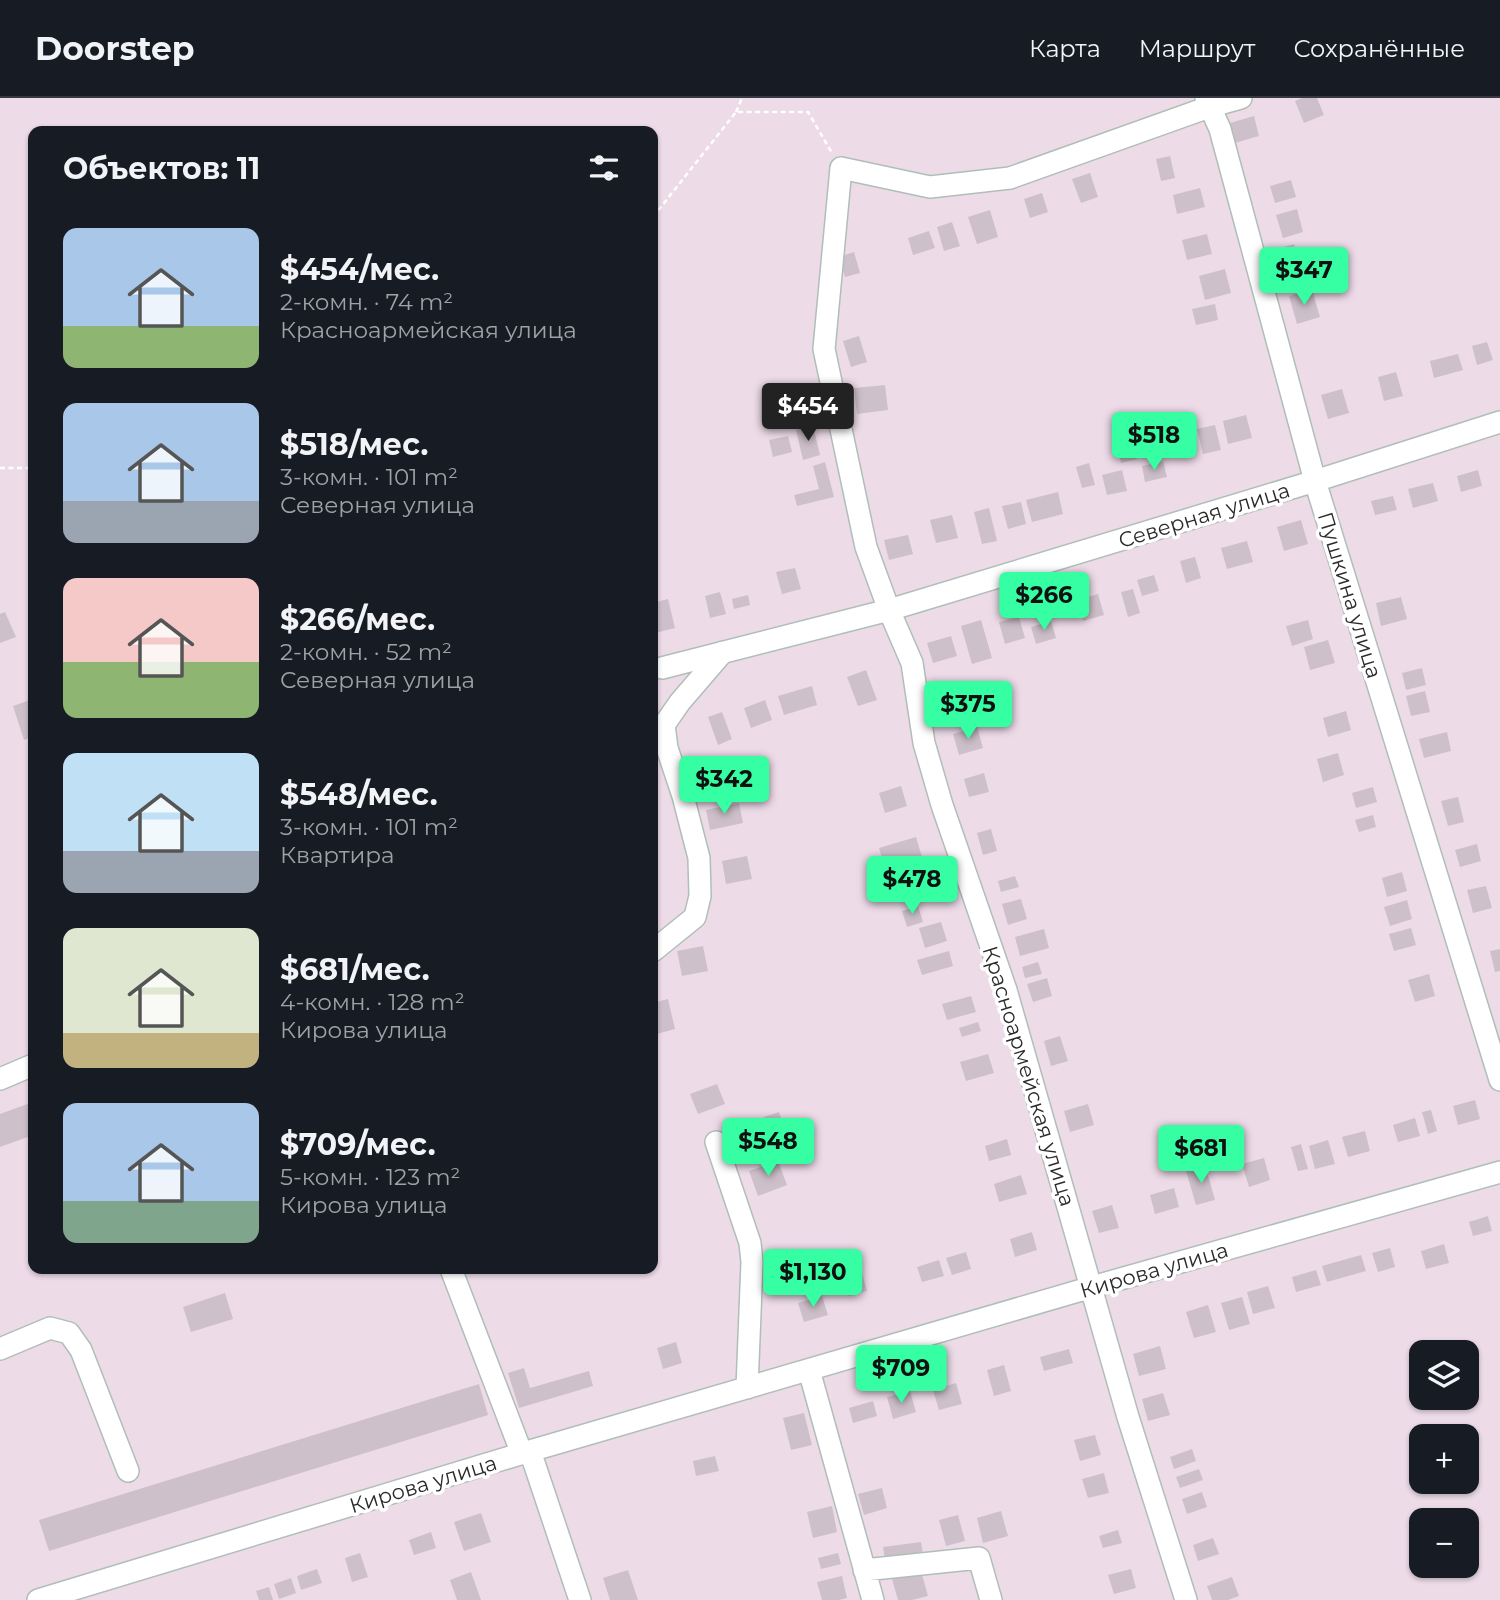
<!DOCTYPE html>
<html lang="ru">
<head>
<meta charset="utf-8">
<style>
  body { margin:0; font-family:Montserrat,sans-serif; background:#20242c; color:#f1f3f6; height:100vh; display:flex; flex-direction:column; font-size:26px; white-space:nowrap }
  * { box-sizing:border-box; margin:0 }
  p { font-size:23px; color:#9ea1a6 }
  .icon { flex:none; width:38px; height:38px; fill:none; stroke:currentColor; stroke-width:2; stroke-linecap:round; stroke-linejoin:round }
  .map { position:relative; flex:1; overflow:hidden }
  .side { position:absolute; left:28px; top:28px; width:630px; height:1148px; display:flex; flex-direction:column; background:#171b24; border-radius:14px; box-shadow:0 2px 5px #0004 }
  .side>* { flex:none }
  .fabs { position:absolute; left:1409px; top:1242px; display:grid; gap:14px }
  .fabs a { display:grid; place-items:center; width:70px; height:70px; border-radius:14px; background:#171b24; box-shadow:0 2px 5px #0004; font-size:35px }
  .price { position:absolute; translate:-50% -60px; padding:0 16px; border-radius:7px; background:#36ffa3; color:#111; font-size:23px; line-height:46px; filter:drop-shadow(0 2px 4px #0008) }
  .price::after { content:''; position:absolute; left:50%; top:42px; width:21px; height:16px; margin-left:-10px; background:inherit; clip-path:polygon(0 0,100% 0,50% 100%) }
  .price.on { background:#222; color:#fff }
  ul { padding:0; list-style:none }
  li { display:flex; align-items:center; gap:21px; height:175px; padding:0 35px }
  li span { display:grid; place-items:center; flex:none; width:196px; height:140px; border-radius:14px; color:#555 }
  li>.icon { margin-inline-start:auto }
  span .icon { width:84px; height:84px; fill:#fffc; stroke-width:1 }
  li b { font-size:30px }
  h2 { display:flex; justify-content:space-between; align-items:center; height:84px; padding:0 35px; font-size:30px }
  header { display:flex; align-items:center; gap:42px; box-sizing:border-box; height:98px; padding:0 35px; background:#171b24; border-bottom:2px solid #363941 }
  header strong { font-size:33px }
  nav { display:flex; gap:38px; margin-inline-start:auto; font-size:24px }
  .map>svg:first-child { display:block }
  .building { fill:#cec0ca }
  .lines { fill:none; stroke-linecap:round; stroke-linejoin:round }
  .minor-casing { stroke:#b0beb8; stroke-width:24 }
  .path { stroke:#fff; stroke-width:2.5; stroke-dasharray:5 3.5; stroke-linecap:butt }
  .minor { stroke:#fff; stroke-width:21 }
  .labels { text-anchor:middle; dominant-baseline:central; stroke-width:7; stroke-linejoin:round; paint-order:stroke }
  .street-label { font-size:21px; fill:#2a2a2a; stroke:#fff }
</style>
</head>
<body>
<header>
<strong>Doorstep</strong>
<nav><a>Карта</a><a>Маршрут</a><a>Сохранённые</a></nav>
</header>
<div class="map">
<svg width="1500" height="1502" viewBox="0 0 1500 1502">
  <rect width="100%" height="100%" fill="#eddbe8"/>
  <path class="building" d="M 1302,0 L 1317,0 L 1324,17 L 1304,25 L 1295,3 Z
    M 1254,18 L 1259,38 L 1235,45 L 1230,25 Z
    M 1170,58 L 1175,80 L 1161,83 L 1156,61 Z
    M 1090,75 L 1098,99 L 1081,105 L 1072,81 Z
    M 1291,82 L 1296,99 L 1275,105 L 1270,88 Z
    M 1200,90 L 1205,109 L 1177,116 L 1173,97 Z
    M 1042,95 L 1048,114 L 1030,120 L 1024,101 Z
    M 1297,111 L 1303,134 L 1283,140 L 1276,117 Z
    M 990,112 L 998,139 L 977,146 L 968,119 Z
    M 952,124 L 960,148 L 944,153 L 937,129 Z
    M 929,133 L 935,150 L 913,157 L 908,140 Z
    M 1207,136 L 1212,156 L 1187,162 L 1182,142 Z
    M 1294,146 L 1299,165 L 1278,170 L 1273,152 Z
    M 854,154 L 860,175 L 845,179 L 838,159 Z
    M 1225,171 L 1231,195 L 1205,202 L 1199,178 Z
    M 1312,192 L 1320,219 L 1297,226 L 1289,198 Z
    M 1215,206 L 1218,222 L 1196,227 L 1192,211 Z
    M 859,238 L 867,264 L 851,269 L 843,243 Z
    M 1487,244 L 1493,262 L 1477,267 L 1472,248 Z
    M 1458,256 L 1463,272 L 1434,280 L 1430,263 Z
    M 1396,274 L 1403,298 L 1384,303 L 1378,279 Z
    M 885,287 L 888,312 L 857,316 L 854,290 Z
    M 1342,291 L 1349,315 L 1328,321 L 1321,297 Z
    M 1246,317 L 1252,340 L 1228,346 L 1223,323 Z
    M 1215,327 L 1221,352 L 1203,356 L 1197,331 Z
    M 813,328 L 820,357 L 803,362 L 796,332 Z
    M 788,338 L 792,354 L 773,359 L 769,342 Z
    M 1132,342 L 1137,361 L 1121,365 L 1116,345 Z
    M 1163,363 L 1167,379 L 1145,384 L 1142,368 Z
    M 825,364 L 834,399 L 797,408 L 794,397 L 819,391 L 813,368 Z
    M 1089,365 L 1095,387 L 1082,390 L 1076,369 Z
    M 1122,372 L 1127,393 L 1107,397 L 1102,377 Z
    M 1478,372 L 1482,388 L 1461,394 L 1457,378 Z
    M 1433,385 L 1438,403 L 1413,410 L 1408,391 Z
    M 1058,394 L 1063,416 L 1032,424 L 1026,402 Z
    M 1393,398 L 1397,412 L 1375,417 L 1371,403 Z
    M 1021,404 L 1026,426 L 1008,431 L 1002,408 Z
    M 989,410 L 997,443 L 982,446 L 974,414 Z
    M 952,417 L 958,440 L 936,445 L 930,422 Z
    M 1301,422 L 1308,446 L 1284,453 L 1277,429 Z
    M 908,437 L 913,456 L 889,462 L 884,442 Z
    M 1247,443 L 1253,464 L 1227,471 L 1221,450 Z
    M 1195,459 L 1201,480 L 1186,485 L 1180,463 Z
    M 795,470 L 801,491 L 782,496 L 776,474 Z
    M 1154,477 L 1159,493 L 1142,498 L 1137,482 Z
    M 1133,491 L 1140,515 L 1128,519 L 1121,494 Z
    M 720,494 L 726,516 L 710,520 L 705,498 Z
    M 1098,496 L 1104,517 L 1083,523 L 1077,502 Z
    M 748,497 L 750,507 L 734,511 L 732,501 Z
    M 1401,499 L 1407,521 L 1381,528 L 1376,505 Z
    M 668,501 L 675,530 L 655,535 L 653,524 L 653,505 Z
    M 5,514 L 16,539 L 0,545 L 0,516 Z
    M 1019,519 L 1025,540 L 1005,546 L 999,524 Z
    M 981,522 L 992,560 L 972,566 L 961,528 Z
    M 1308,522 L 1313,541 L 1292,548 L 1286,528 Z
    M 1051,523 L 1056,540 L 1036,546 L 1031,529 Z
    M 951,538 L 957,558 L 933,565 L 927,545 Z
    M 1328,542 L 1335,565 L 1310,572 L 1304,549 Z
    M 1422,570 L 1426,587 L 1406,592 L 1402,575 Z
    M 866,572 L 877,602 L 858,608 L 847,579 Z
    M 812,588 L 817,607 L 784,617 L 778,598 Z
    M 1425,593 L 1430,614 L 1411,618 L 1406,598 Z
    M 33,601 L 33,639 L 24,642 L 13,608 Z
    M 765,602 L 772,622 L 751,630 L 744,610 Z
    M 1346,613 L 1351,632 L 1328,639 L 1323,620 Z
    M 722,614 L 732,641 L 718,647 L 708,619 Z
    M 977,629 L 983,650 L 959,657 L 953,636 Z
    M 1447,634 L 1451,653 L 1424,660 L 1419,641 Z
    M 1338,655 L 1344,677 L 1323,684 L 1317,661 Z
    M 984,675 L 989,694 L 969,699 L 964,681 Z
    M 901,688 L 907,708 L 885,715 L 879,695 Z
    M 1373,689 L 1377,704 L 1356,710 L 1352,695 Z
    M 1458,699 L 1464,724 L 1448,728 L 1441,703 Z
    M 739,705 L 743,725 L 710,732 L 706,712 Z
    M 1373,717 L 1376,729 L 1359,734 L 1355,722 Z
    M 991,731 L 997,753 L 983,757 L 977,735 Z
    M 916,739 L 922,759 L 885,770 L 879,750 Z
    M 1477,746 L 1481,763 L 1460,769 L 1455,752 Z
    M 747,758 L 752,781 L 726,786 L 722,763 Z
    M 1402,774 L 1407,793 L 1387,799 L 1382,780 Z
    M 906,778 L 912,800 L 898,804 L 891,783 Z
    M 1015,778 L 1019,789 L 1001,794 L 998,783 Z
    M 1486,788 L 1492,810 L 1473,815 L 1467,792 Z
    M 1021,801 L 1027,821 L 1008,827 L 1002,806 Z
    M 1407,802 L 1412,821 L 1390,828 L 1384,809 Z
    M 918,808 L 923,824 L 907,829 L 902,813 Z
    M 941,824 L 947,843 L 925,850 L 919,830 Z
    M 1411,830 L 1416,847 L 1394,853 L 1389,836 Z
    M 1044,831 L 1049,850 L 1020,858 L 1015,839 Z
    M 703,848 L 708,873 L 682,878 L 677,853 Z
    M 1500,851 L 1500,873 L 1495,874 L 1490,853 Z
    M 949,853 L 953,868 L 922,877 L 917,862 Z
    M 1038,864 L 1042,876 L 1025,880 L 1022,869 Z
    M 1429,876 L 1435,898 L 1415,904 L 1408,882 Z
    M 1047,880 L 1052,898 L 1033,904 L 1027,886 Z
    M 971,898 L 976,914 L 947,922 L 942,906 Z
    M 668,901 L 675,931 L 653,937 L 653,905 Z
    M 978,924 L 981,933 L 962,939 L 959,930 Z
    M 1060,938 L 1068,963 L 1051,968 L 1044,943 Z
    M 988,956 L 994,975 L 966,983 L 960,964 Z
    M 717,986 L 725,1006 L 698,1016 L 690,996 Z
    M 1475,1002 L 1480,1021 L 1458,1027 L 1453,1008 Z
    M 33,1004 L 33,1037 L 0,1049 L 0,1016 Z
    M 1088,1006 L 1094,1027 L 1070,1034 L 1064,1013 Z
    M 1431,1012 L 1437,1033 L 1428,1036 L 1422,1014 Z
    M 779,1014 L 785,1031 L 770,1037 L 764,1019 Z
    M 1415,1020 L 1420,1038 L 1398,1044 L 1393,1027 Z
    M 1365,1033 L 1370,1053 L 1348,1059 L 1342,1039 Z
    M 1007,1041 L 1011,1057 L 989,1063 L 985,1048 Z
    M 1328,1042 L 1335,1066 L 1315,1071 L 1309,1048 Z
    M 1301,1046 L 1308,1071 L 1298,1073 L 1291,1049 Z
    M 1264,1060 L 1270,1082 L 1249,1089 L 1242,1066 Z
    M 778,1063 L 787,1087 L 758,1098 L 749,1073 Z
    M 1205,1067 L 1215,1102 L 1196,1107 L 1186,1073 Z
    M 1021,1077 L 1027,1096 L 999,1104 L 994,1086 Z
    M 1174,1090 L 1179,1109 L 1155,1116 L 1150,1097 Z
    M 1112,1107 L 1119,1130 L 1099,1135 L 1092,1113 Z
    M 1488,1118 L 1492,1133 L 1473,1138 L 1469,1124 Z
    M 1032,1134 L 1037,1152 L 1015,1159 L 1010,1141 Z
    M 1444,1146 L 1449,1165 L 1426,1171 L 1421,1153 Z
    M 1390,1150 L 1395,1169 L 1378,1174 L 1372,1155 Z
    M 966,1154 L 971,1171 L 952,1177 L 946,1160 Z
    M 1361,1157 L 1366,1173 L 1327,1184 L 1322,1168 Z
    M 939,1162 L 944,1178 L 922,1184 L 917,1169 Z
    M 861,1171 L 867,1193 L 849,1198 L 843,1176 Z
    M 1316,1172 L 1321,1187 L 1296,1194 L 1292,1179 Z
    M 1268,1188 L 1275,1210 L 1253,1216 L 1247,1194 Z
    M 225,1195 L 233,1221 L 191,1234 L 183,1209 Z
    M 822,1198 L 828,1217 L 804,1224 L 798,1205 Z
    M 1242,1199 L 1250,1226 L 1229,1232 L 1221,1205 Z
    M 1208,1207 L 1216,1234 L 1194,1240 L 1186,1214 Z
    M 676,1244 L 682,1265 L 663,1271 L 657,1250 Z
    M 1160,1248 L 1166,1271 L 1139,1278 L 1133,1256 Z
    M 1069,1251 L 1073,1265 L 1044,1273 L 1040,1259 Z
    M 1004,1267 L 1011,1293 L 994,1298 L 987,1272 Z
    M 524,1270 L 530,1290 L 589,1273 L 593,1288 L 519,1310 L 508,1275 Z
    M 956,1285 L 962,1306 L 939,1312 L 933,1292 Z
    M 479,1286 L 488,1317 L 49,1453 L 39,1422 Z
    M 910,1293 L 916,1314 L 893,1321 L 887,1299 Z
    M 1163,1295 L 1170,1317 L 1148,1323 L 1142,1301 Z
    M 873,1303 L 877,1318 L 853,1325 L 849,1310 Z
    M 804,1315 L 812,1347 L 791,1352 L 783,1320 Z
    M 1095,1337 L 1101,1357 L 1080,1363 L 1074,1342 Z
    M 1192,1351 L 1196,1363 L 1174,1371 L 1170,1359 Z
    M 715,1358 L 719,1373 L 696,1378 L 693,1363 Z
    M 1199,1371 L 1203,1382 L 1180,1390 L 1176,1379 Z
    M 1104,1375 L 1109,1395 L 1088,1400 L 1082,1381 Z
    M 882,1390 L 887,1410 L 864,1417 L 858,1396 Z
    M 1202,1394 L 1207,1409 L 1187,1416 L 1182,1401 Z
    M 832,1408 L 837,1434 L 813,1440 L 807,1414 Z
    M 1001,1413 L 1008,1438 L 983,1445 L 977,1420 Z
    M 481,1415 L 491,1444 L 464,1453 L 454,1424 Z
    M 958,1417 L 965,1443 L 946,1448 L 939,1422 Z
    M 1118,1432 L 1122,1445 L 1103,1450 L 1099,1438 Z
    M 431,1434 L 436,1450 L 414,1457 L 409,1442 Z
    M 1213,1440 L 1219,1456 L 1198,1463 L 1193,1447 Z
    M 921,1444 L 923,1457 L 885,1462 L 883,1449 Z
    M 360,1455 L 368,1479 L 352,1484 L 345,1460 Z
    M 838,1455 L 841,1466 L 821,1471 L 818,1460 Z
    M 317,1471 L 322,1485 L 301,1492 L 297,1478 Z
    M 1131,1471 L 1136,1490 L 1114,1496 L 1108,1477 Z
    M 628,1472 L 638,1502 L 610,1502 L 603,1480 Z
    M 921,1473 L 928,1498 L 912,1502 L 898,1502 L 892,1481 Z
    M 471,1474 L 481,1502 L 457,1502 L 450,1482 Z
    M 842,1478 L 847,1500 L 839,1502 L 822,1502 L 817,1484 Z
    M 1232,1479 L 1239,1498 L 1228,1502 L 1212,1502 L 1207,1488 Z
    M 291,1480 L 296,1495 L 279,1501 L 274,1486 Z
    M 269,1489 L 273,1502 L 259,1502 L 256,1493 Z"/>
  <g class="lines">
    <defs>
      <path id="minor" d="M 1206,0 L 1220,31 L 1315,383 L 1500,982
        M 662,570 L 889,512 L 1315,383 L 1500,324
        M 653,853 L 695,819 L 700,798 L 699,760 L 683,698 L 667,650 L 664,627 L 680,604 L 723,554
        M 0,981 L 33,967
        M 716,1044 L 750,1145 L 752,1164 L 747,1290
        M 451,1171 L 522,1356
        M 0,1251 L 50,1230 L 69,1235 L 81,1252 L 128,1373
        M 809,1272 L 873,1502
        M 530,1353 L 580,1502
        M 864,1472 L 979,1460 L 991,1502
        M 38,1502 L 530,1353 L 1092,1189 L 1500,1074
        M 1186,1502 L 1128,1319 L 1006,892 L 942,707 L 924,645 L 912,565 L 889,512 L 866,449 L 824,251 L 841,70 L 930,89 L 1010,80 L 1209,9 L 1241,0"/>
    </defs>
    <use href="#minor" class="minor-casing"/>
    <path class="path" d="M 736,14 L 742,0
      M 653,119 L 736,14 L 808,14 L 832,55
      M 0,370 L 33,370"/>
    <use href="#minor" class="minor"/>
  </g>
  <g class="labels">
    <g class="street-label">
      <text transform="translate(1204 417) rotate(-17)">Северная улица</text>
      <text transform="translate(1350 497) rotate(73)">Пушкина улица</text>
      <text transform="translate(1029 978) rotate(73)">Красноармейская улица</text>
      <text transform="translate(1154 1172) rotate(-16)">Кирова улица</text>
      <text transform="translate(423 1386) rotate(-17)">Кирова улица</text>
    </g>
  </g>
</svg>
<div class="fabs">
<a><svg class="icon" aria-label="layers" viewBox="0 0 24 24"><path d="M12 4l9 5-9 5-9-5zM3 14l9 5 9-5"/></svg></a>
<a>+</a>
<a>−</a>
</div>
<b class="price" style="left:1304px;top:209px">$347</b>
<b class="price on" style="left:808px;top:345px">$454</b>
<b class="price" style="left:1154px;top:374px">$518</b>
<b class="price" style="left:1044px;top:534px">$266</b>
<b class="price" style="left:968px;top:643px">$375</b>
<b class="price" style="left:724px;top:718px">$342</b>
<b class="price" style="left:912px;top:818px">$478</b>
<b class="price" style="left:768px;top:1080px">$548</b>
<b class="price" style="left:1201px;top:1087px">$681</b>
<b class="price" style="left:813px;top:1211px">$1,130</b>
<b class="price" style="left:901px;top:1307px">$709</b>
<section class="side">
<h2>Объектов: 11<svg class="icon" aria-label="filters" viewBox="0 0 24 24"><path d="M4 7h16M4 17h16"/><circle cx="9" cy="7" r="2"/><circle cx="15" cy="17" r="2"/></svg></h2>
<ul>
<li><span style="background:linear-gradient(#a9c7e8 70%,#8fb573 0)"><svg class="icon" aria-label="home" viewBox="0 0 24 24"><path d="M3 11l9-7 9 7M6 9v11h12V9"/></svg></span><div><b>$454/мес.</b><p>2-комн. · 74 m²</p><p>Красноармейская улица</p></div></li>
<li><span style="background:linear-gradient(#a9c7e8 70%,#9aa5b1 0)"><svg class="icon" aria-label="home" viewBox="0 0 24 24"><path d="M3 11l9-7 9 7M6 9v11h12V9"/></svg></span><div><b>$518/мес.</b><p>3-комн. · 101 m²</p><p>Северная улица</p></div></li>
<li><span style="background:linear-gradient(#f6c9c9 60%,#8fb573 0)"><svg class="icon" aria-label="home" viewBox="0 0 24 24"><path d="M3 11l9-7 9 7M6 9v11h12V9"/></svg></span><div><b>$266/мес.</b><p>2-комн. · 52 m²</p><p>Северная улица</p></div></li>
<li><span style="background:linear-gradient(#bfe0f5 70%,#9aa5b1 0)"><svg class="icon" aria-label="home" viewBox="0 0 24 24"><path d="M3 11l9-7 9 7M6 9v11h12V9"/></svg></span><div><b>$548/мес.</b><p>3-комн. · 101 m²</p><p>Квартира</p></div></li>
<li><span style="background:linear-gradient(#dfe7d0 75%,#c2b280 0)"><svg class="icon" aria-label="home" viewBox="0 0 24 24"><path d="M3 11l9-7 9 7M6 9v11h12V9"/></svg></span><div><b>$681/мес.</b><p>4-комн. · 128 m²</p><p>Кирова улица</p></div></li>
<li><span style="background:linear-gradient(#a9c7e8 70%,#7fa58c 0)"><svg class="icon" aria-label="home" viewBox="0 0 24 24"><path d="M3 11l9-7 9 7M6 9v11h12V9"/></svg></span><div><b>$709/мес.</b><p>5-комн. · 123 m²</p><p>Кирова улица</p></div></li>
</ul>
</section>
</div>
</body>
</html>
